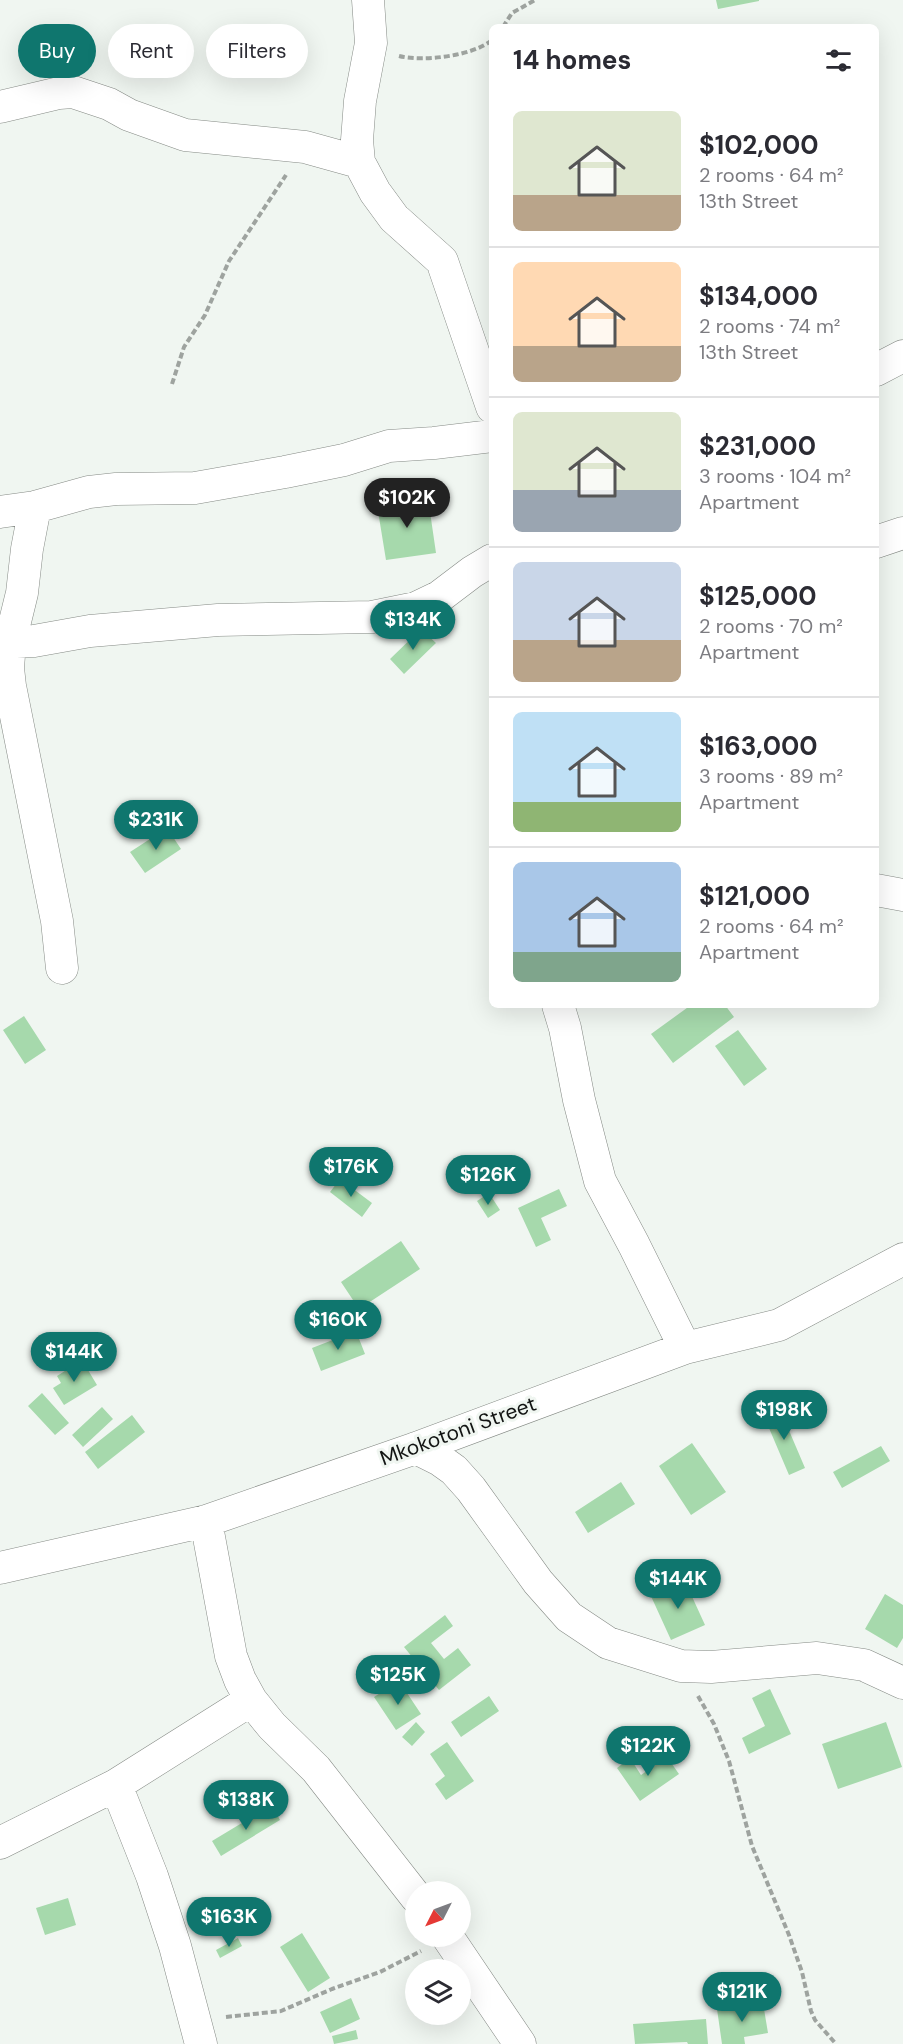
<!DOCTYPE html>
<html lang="en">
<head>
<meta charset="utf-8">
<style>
  body { margin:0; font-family:"DM Sans",sans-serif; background:#f7f7f7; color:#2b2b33; height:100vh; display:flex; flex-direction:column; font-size:22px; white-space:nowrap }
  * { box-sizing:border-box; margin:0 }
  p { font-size:20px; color:#7c7c81 }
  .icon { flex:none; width:33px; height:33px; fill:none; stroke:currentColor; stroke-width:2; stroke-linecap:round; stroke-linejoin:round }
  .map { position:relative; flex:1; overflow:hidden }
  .panel { position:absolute; left:489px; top:24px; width:390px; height:984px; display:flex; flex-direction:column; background:#fff; border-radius:9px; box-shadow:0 6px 24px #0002 }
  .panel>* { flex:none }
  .hud { position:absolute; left:18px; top:24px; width:381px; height:54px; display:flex; gap:12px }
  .needle { width:39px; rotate:228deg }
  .fabs { position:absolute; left:405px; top:1881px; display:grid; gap:12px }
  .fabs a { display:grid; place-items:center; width:66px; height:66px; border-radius:50%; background:#fff; box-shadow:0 6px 24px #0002; font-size:30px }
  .price { position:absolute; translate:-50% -51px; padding:0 14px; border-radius:21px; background:#0f766e; color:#fff; font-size:20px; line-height:39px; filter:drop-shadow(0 2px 3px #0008) }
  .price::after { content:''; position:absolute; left:50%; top:36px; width:18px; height:14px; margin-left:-9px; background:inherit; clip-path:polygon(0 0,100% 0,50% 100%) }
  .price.selected { background:#222; color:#fff }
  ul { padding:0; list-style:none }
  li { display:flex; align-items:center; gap:18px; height:150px; padding:0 24px }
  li+li { border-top:2px solid #e1e1e2 }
  li span { display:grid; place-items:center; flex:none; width:168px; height:120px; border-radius:9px; color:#555 }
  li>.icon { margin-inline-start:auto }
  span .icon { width:72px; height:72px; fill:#fffc; stroke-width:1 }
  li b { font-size:26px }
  h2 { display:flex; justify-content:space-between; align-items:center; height:72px; padding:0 24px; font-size:26px }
  .pill { padding:0 21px; border-radius:27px; background:#fff; box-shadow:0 6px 24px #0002; font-size:21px; line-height:54px }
  .pill.selected { background:#0f766e; color:#fff }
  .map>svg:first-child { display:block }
  .building { fill:#a6d9ac }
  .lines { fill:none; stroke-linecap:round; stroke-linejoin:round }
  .street-casing { stroke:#858a85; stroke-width:33 }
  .path { stroke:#9ea39f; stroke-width:4; stroke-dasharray:6 3; stroke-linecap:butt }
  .street { stroke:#fff; stroke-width:32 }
  .labels { text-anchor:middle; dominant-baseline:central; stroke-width:6; stroke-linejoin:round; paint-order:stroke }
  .street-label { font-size:21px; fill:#121413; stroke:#f0f6f1 }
</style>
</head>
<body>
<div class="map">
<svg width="903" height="2044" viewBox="0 0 903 2044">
  <rect width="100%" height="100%" fill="#f0f6f1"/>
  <path class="building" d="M 716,0 L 759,0 L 759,1 L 718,9 Z
    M 428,498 L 436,553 L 386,560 L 377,505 Z
    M 421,629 L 436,643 L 404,674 L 390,659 Z
    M 167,828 L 181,849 L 145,873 L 130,852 Z
    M 691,1005 L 725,1005 L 734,1017 L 673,1063 L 651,1034 Z
    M 24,1016 L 46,1050 L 25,1064 L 3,1030 Z
    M 738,1030 L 767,1069 L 744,1086 L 715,1046 Z
    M 340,1179 L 372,1203 L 362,1217 L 330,1192 Z
    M 559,1189 L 567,1206 L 541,1218 L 551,1240 L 536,1247 L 518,1208 Z
    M 489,1193 L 500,1210 L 488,1218 L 477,1201 Z
    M 401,1241 L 420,1269 L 359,1309 L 341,1282 Z
    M 356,1331 L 365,1354 L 321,1371 L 312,1348 Z
    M 82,1360 L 97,1385 L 64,1405 L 53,1388 L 61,1383 L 57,1376 Z
    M 42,1393 L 69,1423 L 55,1435 L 28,1406 Z
    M 102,1407 L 113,1419 L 83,1447 L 72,1435 Z
    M 779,1407 L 805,1468 L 789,1475 L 763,1414 Z
    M 132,1415 L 145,1432 L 98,1469 L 85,1452 Z
    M 692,1443 L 726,1492 L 691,1515 L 659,1466 Z
    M 881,1446 L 890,1461 L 842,1488 L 833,1472 Z
    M 621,1482 L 635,1504 L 588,1533 L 575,1512 Z
    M 684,1579 L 705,1625 L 671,1640 L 650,1594 Z
    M 885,1594 L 903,1605 L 903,1638 L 897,1648 L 865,1629 Z
    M 445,1615 L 453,1626 L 431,1643 L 444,1659 L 458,1648 L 471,1665 L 439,1690 L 404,1647 Z
    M 399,1681 L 421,1714 L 396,1730 L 374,1697 Z
    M 770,1689 L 791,1734 L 749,1754 L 742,1738 L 765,1726 L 752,1698 Z
    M 489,1696 L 499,1711 L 461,1737 L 451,1722 Z
    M 416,1722 L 425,1732 L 412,1746 L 402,1737 Z
    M 886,1722 L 902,1767 L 838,1789 L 822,1744 Z
    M 447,1742 L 474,1781 L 446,1800 L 435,1784 L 445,1776 L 430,1754 Z
    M 667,1757 L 679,1774 L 640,1801 L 617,1768 L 630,1758 L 641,1775 Z
    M 272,1805 L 280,1820 L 221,1856 L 212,1841 Z
    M 68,1898 L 76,1925 L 45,1935 L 36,1908 Z
    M 302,1933 L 330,1978 L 308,1992 L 280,1947 Z
    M 238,1938 L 242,1946 L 220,1958 L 216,1950 Z
    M 351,1998 L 360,2019 L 330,2033 L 320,2012 Z
    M 763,2003 L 768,2033 L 744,2037 L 745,2044 L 722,2044 L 717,2009 Z
    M 706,2019 L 708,2044 L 688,2044 L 687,2042 L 635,2044 L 633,2024 Z
    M 356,2030 L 358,2039 L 334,2044 L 332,2036 Z"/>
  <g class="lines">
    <defs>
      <path id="street" d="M 368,0 L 371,43 L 360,101 L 357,140 L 359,162 L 375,192 L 394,218 L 442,261 L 492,407
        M 0,107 L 59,93 L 73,92 L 109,104 L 129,115 L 185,135 L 305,147 L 359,162
        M 876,370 L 903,356
        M 35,507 L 27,549 L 22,593 L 10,642 L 8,668 L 10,686 L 57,921 L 62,968
        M 0,512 L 35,507 L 89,492 L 116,489 L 195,488 L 285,472 L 344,460 L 389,446 L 434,443 L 492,436
        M 876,542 L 903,533
        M 10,642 L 34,641 L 90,631 L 218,620 L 372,617 L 416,608 L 439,597 L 472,572 L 492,560
        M 876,890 L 903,895
        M 558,1005 L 565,1028 L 579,1100 L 600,1181 L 634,1245 L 685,1348
        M 416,1448 L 440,1460 L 454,1470 L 471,1489 L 538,1582 L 569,1617 L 608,1643 L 681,1666 L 711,1667 L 817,1658 L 864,1665 L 903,1683
        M 206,1521 L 231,1656 L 240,1680 L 251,1700 L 272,1726 L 316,1769 L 416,1897
        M 0,1568 L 206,1521 L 416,1448 L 685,1348 L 779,1325 L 903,1259
        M 116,1785 L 152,1876 L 175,1946 L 201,2044
        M 0,1843 L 116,1785 L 251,1700
        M 447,1936 L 520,2044"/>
    </defs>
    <use href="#street" class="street-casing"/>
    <path class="path" d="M 503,27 L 512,13 L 535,0
      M 399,56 C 423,62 473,56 492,40
      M 172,384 L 184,347 L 205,315 L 229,261 L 286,175
      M 698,1696 L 714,1724 L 729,1761 L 752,1846 L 789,1935 L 802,1972 L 811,2011 L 815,2020 L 836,2044
      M 226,2017 L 281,2011 L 332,1989 L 380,1972 L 421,1951"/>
    <use href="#street" class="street"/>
  </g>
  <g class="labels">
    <g class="street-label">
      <text transform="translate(458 1431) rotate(-20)">Mkokotoni Street</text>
    </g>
  </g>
</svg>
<div class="fabs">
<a><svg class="needle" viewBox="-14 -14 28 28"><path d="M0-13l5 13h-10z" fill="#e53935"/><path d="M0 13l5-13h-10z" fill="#7c7c81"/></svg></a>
<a><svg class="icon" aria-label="layers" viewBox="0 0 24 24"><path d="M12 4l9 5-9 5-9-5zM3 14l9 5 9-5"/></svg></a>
</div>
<b class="price selected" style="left:407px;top:529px">$102K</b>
<b class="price" style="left:413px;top:651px">$134K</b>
<b class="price" style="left:156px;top:851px">$231K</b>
<b class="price" style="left:351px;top:1198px">$176K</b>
<b class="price" style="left:488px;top:1206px">$126K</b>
<b class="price" style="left:338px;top:1351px">$160K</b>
<b class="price" style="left:74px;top:1383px">$144K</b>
<b class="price" style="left:784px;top:1441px">$198K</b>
<b class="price" style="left:678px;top:1610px">$144K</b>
<b class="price" style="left:398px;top:1706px">$125K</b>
<b class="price" style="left:648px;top:1777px">$122K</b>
<b class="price" style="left:246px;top:1831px">$138K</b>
<b class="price" style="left:229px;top:1948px">$163K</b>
<b class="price" style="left:742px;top:2023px">$121K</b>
<div class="hud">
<a class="pill selected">Buy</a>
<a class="pill">Rent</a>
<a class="pill">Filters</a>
</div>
<section class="panel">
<h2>14 homes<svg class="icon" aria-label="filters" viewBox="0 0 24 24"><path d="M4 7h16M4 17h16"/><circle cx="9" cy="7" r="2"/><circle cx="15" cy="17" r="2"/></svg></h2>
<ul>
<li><span style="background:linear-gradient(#dfe7d0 70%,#b9a48a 0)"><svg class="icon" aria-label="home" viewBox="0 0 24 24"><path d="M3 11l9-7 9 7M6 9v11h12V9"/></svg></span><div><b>$102,000</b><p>2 rooms · 64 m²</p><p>13th Street</p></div></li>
<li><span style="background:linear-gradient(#ffd9b3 70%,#b9a48a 0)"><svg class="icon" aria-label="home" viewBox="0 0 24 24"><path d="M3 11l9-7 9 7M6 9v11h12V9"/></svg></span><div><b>$134,000</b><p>2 rooms · 74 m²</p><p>13th Street</p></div></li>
<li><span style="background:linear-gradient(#dfe7d0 65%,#9aa5b1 0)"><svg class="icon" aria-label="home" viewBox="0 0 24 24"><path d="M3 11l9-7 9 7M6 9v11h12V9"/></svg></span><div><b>$231,000</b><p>3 rooms · 104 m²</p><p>Apartment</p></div></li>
<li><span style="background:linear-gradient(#c9d6e8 65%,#b9a48a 0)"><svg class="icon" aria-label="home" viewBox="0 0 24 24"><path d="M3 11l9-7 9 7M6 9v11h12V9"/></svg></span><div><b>$125,000</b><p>2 rooms · 70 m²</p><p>Apartment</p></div></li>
<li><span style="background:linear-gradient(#bfe0f5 75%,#8fb573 0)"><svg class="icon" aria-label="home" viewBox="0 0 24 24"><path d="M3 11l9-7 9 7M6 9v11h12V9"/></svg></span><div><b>$163,000</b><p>3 rooms · 89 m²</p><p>Apartment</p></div></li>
<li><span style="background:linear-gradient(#a9c7e8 75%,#7fa58c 0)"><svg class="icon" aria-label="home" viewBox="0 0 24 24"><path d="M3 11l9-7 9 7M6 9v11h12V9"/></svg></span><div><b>$121,000</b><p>2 rooms · 64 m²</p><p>Apartment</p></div></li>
</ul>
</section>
</div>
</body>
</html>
